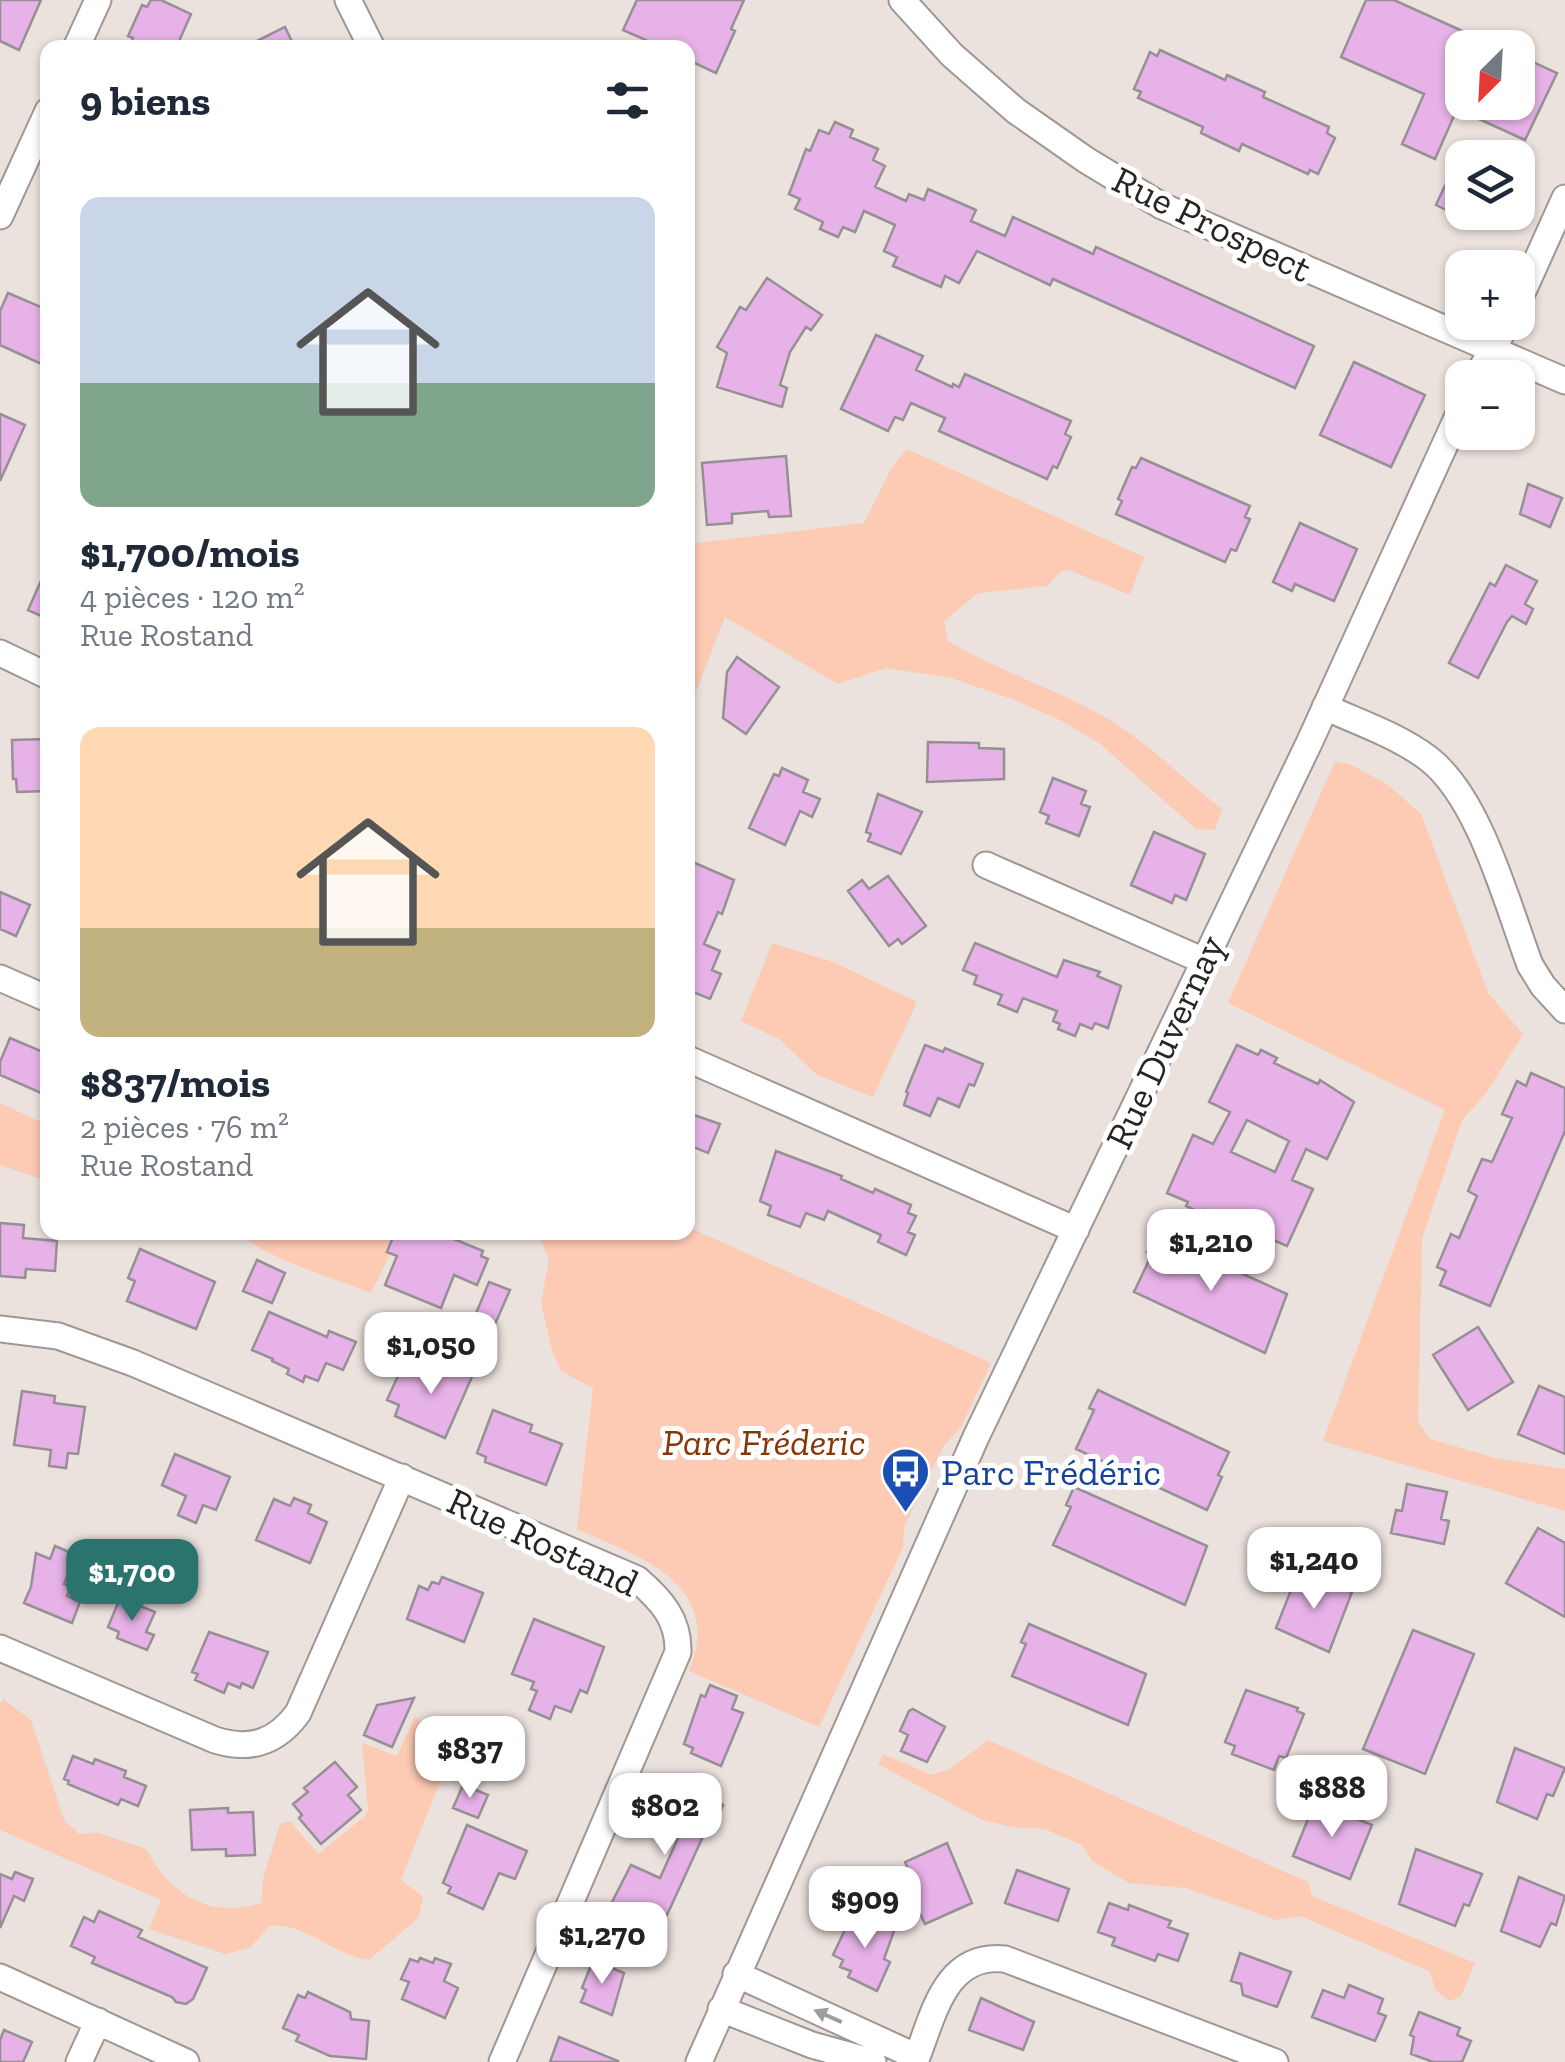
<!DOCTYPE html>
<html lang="fr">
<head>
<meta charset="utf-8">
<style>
  body { margin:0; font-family:"Zilla Slab",serif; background:#f6f6f7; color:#1f2937; height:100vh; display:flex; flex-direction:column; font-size:38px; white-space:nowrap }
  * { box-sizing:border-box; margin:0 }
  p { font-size:32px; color:#747a83 }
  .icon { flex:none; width:55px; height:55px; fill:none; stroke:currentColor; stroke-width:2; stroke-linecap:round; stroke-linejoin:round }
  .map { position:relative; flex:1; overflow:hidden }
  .side { position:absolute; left:40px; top:40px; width:655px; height:1200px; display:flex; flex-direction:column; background:#fff; border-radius:20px; box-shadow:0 2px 8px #0004 }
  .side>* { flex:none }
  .needle { width:65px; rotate:204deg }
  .fabs { position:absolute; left:1445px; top:30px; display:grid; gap:20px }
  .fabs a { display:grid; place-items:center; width:90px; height:90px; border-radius:20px; background:#fff; box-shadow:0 2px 8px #0004; font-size:50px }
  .price { position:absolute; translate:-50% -85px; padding:0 22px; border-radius:20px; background:#fff; color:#222; font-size:32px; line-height:65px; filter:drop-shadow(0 2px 5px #0008) }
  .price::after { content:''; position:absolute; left:50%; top:60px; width:30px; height:22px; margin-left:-15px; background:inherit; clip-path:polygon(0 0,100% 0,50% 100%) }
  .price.on { background:#2b736d; color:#fff }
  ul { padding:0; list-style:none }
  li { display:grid; align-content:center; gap:20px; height:530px; padding:0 40px }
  li span { display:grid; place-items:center; height:310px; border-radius:20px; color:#555 }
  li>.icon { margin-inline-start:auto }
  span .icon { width:180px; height:180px; fill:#fffc; stroke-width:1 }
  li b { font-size:42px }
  h2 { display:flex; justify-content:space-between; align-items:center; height:120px; padding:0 40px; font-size:42px }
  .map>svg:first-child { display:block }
  .green { fill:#fdcab3 }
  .building { fill:#e6b2e7; stroke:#969096; stroke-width:2.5; fill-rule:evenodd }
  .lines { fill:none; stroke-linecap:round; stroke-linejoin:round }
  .minor-casing { stroke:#9f9793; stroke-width:29 }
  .minor { stroke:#fff; stroke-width:25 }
  .oneway { fill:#9e9c9c }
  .labels { text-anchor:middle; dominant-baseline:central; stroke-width:10; stroke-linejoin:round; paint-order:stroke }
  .street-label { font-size:38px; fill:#272422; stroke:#fff }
  .park-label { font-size:38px; font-style:italic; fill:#863607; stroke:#fff }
  .transit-label { font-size:38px; fill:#164399; stroke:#fff; text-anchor:start }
</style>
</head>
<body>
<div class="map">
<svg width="1565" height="2062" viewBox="0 0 1565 2062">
  <rect width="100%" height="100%" fill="#ebe1dd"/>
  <path class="green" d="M 907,449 L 1144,557 L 1130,595 L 1069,570 L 1061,571 L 1047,586 L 978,593 L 944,621 L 948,641 C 1001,673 1061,690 1113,722 C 1152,747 1186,781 1222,809 L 1215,830 L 1196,829 L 1099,743 L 1060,720 L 1015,700 L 951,678 L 886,668 L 838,684 L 725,617 L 693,700 L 688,696 L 688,544 L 864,523 L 892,467 Z
    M 1335,761 L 1351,765 L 1387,784 L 1421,814 L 1488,993 L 1523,1034 L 1487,1092 L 1462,1120 L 1422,1239 L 1418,1422 L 1430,1439 L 1495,1458 L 1565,1469 L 1565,1511 L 1323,1441 L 1445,1110 L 1228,1003 Z
    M 772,943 L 833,962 L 917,1002 L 873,1097 L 817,1075 L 779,1039 L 741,1021 Z
    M 0,1103 L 47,1125 L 47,1181 L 0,1165 Z
    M 688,1227 L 991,1363 L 961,1427 L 943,1447 L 904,1526 L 903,1547 L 819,1727 L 689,1671 C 725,1584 640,1557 577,1529 L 593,1388 L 561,1371 L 552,1350 L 541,1303 L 549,1260 L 538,1233 L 688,1232 Z
    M 241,1233 L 400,1233 L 371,1293 C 344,1282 254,1254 241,1233 Z
    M 3,1699 L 31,1720 L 64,1820 L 79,1834 L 98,1833 L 146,1849 C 171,1895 208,1919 261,1903 L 263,1879 L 280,1824 L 290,1821 L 318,1854 L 365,1816 L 368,1810 L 362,1743 L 397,1756 L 415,1716 L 450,1756 L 401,1880 L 423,1897 L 418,1918 L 369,1960 C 333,1955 305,1922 270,1926 L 249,1948 L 225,1954 L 149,1929 L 161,1900 L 0,1830 L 0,1704 Z
    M 988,1740 L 1308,1882 L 1312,1896 L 1475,1963 L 1461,1996 L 1450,2001 L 1436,1991 L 1429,1971 L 1300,1916 L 1276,1920 L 1186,1888 L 1129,1883 L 1092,1861 L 1082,1845 L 1045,1829 L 1013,1827 L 982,1820 L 878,1764 L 883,1754 L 932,1775 L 950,1769 Z"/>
  <path class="building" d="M 0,0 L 41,0 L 19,50 L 0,41 Z
    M 151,0 L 161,0 L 191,14 L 176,48 L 129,48 L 133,38 L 128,36 L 142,5 L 147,7 Z
    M 637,0 L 744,0 L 731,29 L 735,31 L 716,73 L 688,60 L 688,48 L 642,48 L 646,40 L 623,30 Z
    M 1366,0 L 1394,0 L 1500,48 L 1462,48 L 1462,102 L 1518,102 L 1518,55 L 1557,73 L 1525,140 L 1457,109 L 1435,159 L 1402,144 L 1424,94 L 1341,57 Z
    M 285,27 L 295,48 L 243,48 Z
    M 1160,50 L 1225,80 L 1227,75 L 1265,92 L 1263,97 L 1329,127 L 1327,133 L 1335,138 L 1318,174 L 1310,170 L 1308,174 L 1242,144 L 1239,151 L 1201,133 L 1203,127 L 1138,98 L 1141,92 L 1134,89 L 1150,52 L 1157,56 Z
    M 835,122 L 853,130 L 850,137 L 878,149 L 873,160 L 885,166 L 875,187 L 906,201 L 909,194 L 924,200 L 928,189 L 976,210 L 971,221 L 1005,236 L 1013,217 L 1093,254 L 1096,247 L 1314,346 L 1295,388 L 1053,279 L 1050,285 L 977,251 L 959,283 L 945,276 L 941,287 L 893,266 L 897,257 L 884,251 L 895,225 L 864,211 L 855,232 L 843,227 L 838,237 L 820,229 L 823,222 L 795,209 L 800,199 L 789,194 L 806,149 L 810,151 L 819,130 L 829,134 Z
    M 1450,175 L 1462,181 L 1462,218 L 1436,205 Z
    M 767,278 L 822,315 L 811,330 L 806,327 L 790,352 L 780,385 L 787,388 L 782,407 L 717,387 L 727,353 L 717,347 L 740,307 L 746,310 Z
    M 8,293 L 48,310 L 48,367 L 0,345 L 0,311 Z
    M 876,335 L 923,356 L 916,370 L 952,387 L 953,384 L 959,387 L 965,374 L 1071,421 L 1065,434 L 1071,437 L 1057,468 L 1053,466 L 1047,479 L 939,431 L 945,418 L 911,403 L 903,420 L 895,417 L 888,431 L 841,409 Z
    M 1354,362 L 1425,395 L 1391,467 L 1320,435 Z
    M 0,414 L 25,425 L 0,481 Z
    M 786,456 L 791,516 L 769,517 L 768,511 L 732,514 L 732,523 L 707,525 L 702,463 Z
    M 1141,458 L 1250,506 L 1245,517 L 1250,519 L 1236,551 L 1231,549 L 1225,562 L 1116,514 L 1122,501 L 1118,499 L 1132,467 L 1136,468 Z
    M 1528,484 L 1562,498 L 1550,527 L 1520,514 Z
    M 1300,523 L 1357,549 L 1334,601 L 1295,584 L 1292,591 L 1273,582 Z
    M 48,565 L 48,619 L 28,610 Z
    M 1506,565 L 1537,581 L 1525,604 L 1533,609 L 1526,624 L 1512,616 L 1507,622 L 1478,678 L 1449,663 L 1490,583 L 1495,586 Z
    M 737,657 L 779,687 L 746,734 L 723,718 L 727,672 Z
    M 48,739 L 48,791 L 17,792 L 16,779 L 13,779 L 12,740 Z
    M 928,742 L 979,743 L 979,748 L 1004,749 L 1004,779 L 927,782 Z
    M 782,768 L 808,780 L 803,792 L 820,799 L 812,817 L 800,811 L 785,845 L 749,828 L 774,774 L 779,776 Z
    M 1053,778 L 1086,791 L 1081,804 L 1090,807 L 1079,836 L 1046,823 L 1049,816 L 1040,812 Z
    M 878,794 L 922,812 L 901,854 L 868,841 L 871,834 L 866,832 Z
    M 1154,832 L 1205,854 L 1186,900 L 1175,895 L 1172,903 L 1131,885 Z
    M 688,860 L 734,880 L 722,914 L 718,912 L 704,944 L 720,951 L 712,970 L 721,974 L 710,999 L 688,990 Z
    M 888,876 L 926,926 L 902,944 L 898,939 L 889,946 L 848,891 L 862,880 L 869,889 Z
    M 0,892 L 30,905 L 16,936 L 0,929 Z
    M 975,943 L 1057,977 L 1064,960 L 1100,972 L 1097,976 L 1121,986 L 1108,1028 L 1095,1023 L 1092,1029 L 1080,1024 L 1075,1036 L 1058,1029 L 1060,1024 L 1053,1021 L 1057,1011 L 1023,998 L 1017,1012 L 998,1004 L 1002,995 L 974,984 L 977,976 L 963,970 Z
    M 10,1038 L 48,1054 L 48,1096 L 0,1075 L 0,1062 Z
    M 925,1045 L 943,1052 L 945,1048 L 983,1064 L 974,1086 L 969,1084 L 959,1107 L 938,1098 L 930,1116 L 904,1105 L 908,1093 L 906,1092 Z
    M 1237,1045 L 1258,1055 L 1261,1050 L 1277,1058 L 1274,1063 L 1318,1084 L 1320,1080 L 1354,1102 L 1327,1159 L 1306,1149 L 1292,1180 L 1313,1189 L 1287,1246 L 1266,1237 L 1263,1243 L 1247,1235 L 1249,1230 L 1205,1210 L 1203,1214 L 1186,1206 L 1188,1202 L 1167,1193 L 1193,1135 L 1213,1144 L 1230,1112 L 1209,1102 ZM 1247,1120 L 1289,1141 L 1275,1172 L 1231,1152 Z
    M 1531,1073 L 1565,1088 L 1565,1131 L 1490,1306 L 1440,1285 L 1446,1271 L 1437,1267 L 1451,1234 L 1459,1238 L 1477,1196 L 1468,1191 L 1482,1159 L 1492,1162 L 1512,1118 L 1502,1114 L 1517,1081 L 1526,1086 Z
    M 688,1113 L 720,1124 L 708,1153 L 688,1145 Z
    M 776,1151 L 842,1176 L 841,1179 L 873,1193 L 875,1189 L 911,1205 L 908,1213 L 916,1216 L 908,1232 L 915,1235 L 906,1255 L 878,1242 L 881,1235 L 828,1211 L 824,1220 L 806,1213 L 800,1227 L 768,1215 L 771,1206 L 760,1201 Z
    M 0,1223 L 24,1225 L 23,1238 L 57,1241 L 55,1271 L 26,1269 L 25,1278 L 0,1276 Z
    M 395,1232 L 409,1232 L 422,1238 L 424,1232 L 437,1232 L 483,1251 L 481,1256 L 488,1259 L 477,1285 L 454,1275 L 441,1308 L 385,1285 L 397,1256 L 387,1252 Z
    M 1155,1234 L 1287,1294 L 1265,1353 L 1134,1292 L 1152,1254 L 1147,1252 Z
    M 140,1249 L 215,1282 L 196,1329 L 127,1301 L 135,1281 L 128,1278 Z
    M 257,1260 L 285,1273 L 272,1303 L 243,1291 Z
    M 489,1282 L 510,1290 L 492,1331 L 472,1323 Z
    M 269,1312 L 327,1337 L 329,1331 L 356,1342 L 343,1370 L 326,1363 L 318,1381 L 305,1376 L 303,1382 L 287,1374 L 289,1369 L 272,1361 L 273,1359 L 252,1350 Z
    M 1478,1327 L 1513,1382 L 1468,1410 L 1433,1355 Z
    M 452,1360 L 475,1370 L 445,1438 L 395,1416 L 399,1405 L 387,1400 L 401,1369 L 416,1375 L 418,1372 L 428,1377 L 431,1369 L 445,1375 Z
    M 1539,1386 L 1565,1397 L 1565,1454 L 1518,1434 Z
    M 1098,1390 L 1229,1452 L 1218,1475 L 1222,1477 L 1207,1510 L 1076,1449 L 1094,1410 L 1089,1408 Z
    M 22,1391 L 55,1396 L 54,1403 L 85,1407 L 78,1454 L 68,1453 L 66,1468 L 49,1466 L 51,1450 L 14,1445 Z
    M 493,1410 L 532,1425 L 530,1432 L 562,1444 L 546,1485 L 485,1462 L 486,1457 L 477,1453 Z
    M 175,1454 L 230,1477 L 216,1510 L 203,1505 L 196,1523 L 178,1515 L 186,1496 L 162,1485 Z
    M 1407,1484 L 1447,1492 L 1441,1519 L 1449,1521 L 1444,1544 L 1391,1533 L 1396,1510 L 1402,1511 Z
    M 1074,1487 L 1207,1546 L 1185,1605 L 1053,1545 L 1071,1507 L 1066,1505 Z
    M 294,1498 L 311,1505 L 308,1513 L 327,1522 L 310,1563 L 256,1540 L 274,1499 L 290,1506 Z
    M 1538,1528 L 1565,1543 L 1565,1617 L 1506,1583 Z
    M 55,1546 L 76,1555 L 64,1584 L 71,1587 L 67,1596 L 80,1602 L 72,1623 L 24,1603 L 31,1587 L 36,1553 L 50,1559 Z
    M 1297,1575 L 1352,1592 L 1329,1652 L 1276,1628 Z
    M 442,1577 L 483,1593 L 464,1642 L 407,1619 L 419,1586 L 428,1590 L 432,1582 L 439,1584 Z
    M 120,1598 L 155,1612 L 146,1632 L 154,1635 L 147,1650 L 117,1638 L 119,1632 L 108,1627 Z
    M 534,1619 L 604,1647 L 587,1693 L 580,1690 L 571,1712 L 555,1706 L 550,1719 L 529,1710 L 537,1691 L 531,1689 L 534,1682 L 512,1674 Z
    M 1029,1624 L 1146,1674 L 1128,1725 L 1012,1676 L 1026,1644 L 1021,1642 Z
    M 1413,1630 L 1474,1654 L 1425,1774 L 1363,1749 Z
    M 209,1632 L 268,1652 L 253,1688 L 242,1683 L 240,1688 L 228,1683 L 224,1693 L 195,1680 L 198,1674 L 192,1672 Z
    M 710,1685 L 737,1696 L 732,1709 L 743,1713 L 721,1766 L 691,1753 L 693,1748 L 684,1744 L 701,1695 L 705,1697 Z
    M 1246,1690 L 1298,1708 L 1297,1711 L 1304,1714 L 1286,1758 L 1279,1756 L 1274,1770 L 1232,1754 L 1235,1746 L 1225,1742 Z
    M 414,1698 L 392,1747 L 364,1735 L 377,1705 Z
    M 913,1709 L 945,1727 L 927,1762 L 901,1751 L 908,1735 L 900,1731 L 909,1711 Z
    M 1515,1748 L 1565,1768 L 1553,1796 L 1547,1794 L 1537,1819 L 1497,1802 Z
    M 73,1756 L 93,1764 L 95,1759 L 126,1771 L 124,1777 L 146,1786 L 138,1806 L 121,1799 L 118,1805 L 68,1784 L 69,1781 L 64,1779 Z
    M 335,1762 L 357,1787 L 348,1795 L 361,1810 L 321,1844 L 299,1818 L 302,1815 L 293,1804 L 308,1792 L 304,1788 Z
    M 666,1780 L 723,1805 L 716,1821 L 711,1819 L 667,1915 L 659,1912 L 648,1937 L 614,1919 L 617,1910 L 610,1906 L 631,1865 L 660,1878 L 678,1838 L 647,1824 Z
    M 463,1785 L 488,1795 L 478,1818 L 453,1808 Z
    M 1315,1802 L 1372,1825 L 1350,1879 L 1293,1856 Z
    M 228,1808 L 228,1813 L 253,1812 L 255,1855 L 226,1856 L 226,1849 L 192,1850 L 190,1810 Z
    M 467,1825 L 527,1851 L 515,1879 L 499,1873 L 483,1909 L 448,1893 L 451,1887 L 443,1883 Z
    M 947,1843 L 972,1903 L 925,1924 L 903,1876 L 910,1873 L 905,1862 Z
    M 1416,1849 L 1482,1874 L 1469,1906 L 1464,1904 L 1455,1926 L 1399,1904 Z
    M 1017,1870 L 1069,1889 L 1058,1921 L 1005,1903 Z
    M 15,1872 L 33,1879 L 24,1901 L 14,1896 L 0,1928 L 0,1874 L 12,1879 Z
    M 1519,1877 L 1565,1896 L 1556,1925 L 1551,1923 L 1540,1947 L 1501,1931 Z
    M 1109,1903 L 1128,1910 L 1129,1905 L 1171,1921 L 1168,1927 L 1188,1934 L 1178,1961 L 1158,1954 L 1155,1961 L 1112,1945 L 1115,1938 L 1098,1932 Z
    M 99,1911 L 142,1930 L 138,1937 L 207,1968 L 193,1999 L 186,2004 L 176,2002 L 172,1997 L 92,1963 L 95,1957 L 71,1946 L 84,1917 L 94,1922 Z
    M 853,1913 L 894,1931 L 884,1959 L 890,1962 L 877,1991 L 848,1977 L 851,1971 L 840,1967 L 843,1960 L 833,1955 Z
    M 1240,1953 L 1291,1972 L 1277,2007 L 1243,1995 L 1241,1984 L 1231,1981 Z
    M 420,1958 L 433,1963 L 435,1958 L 451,1964 L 444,1981 L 458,1988 L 445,2018 L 402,1999 L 409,1982 L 401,1979 L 410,1959 L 418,1962 Z
    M 593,1960 L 624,1973 L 612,2015 L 581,2002 L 586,1990 L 582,1988 Z
    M 1349,1985 L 1383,1999 L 1378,2013 L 1386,2016 L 1375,2041 L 1312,2017 L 1323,1990 L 1344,1998 Z
    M 308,1992 L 350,2012 L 351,2019 L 369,2021 L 366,2059 L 330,2056 L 296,2041 L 299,2035 L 283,2028 L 298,1995 L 305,1998 Z
    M 981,1998 L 1034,2022 L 1023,2050 L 969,2030 Z
    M 1419,2012 L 1460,2028 L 1457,2035 L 1471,2041 L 1462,2062 L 1433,2062 L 1411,2054 L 1414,2037 L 1410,2035 Z
    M 4,2030 L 32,2042 L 23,2062 L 0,2062 L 0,2040 Z
    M 559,2037 L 618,2061 L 618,2062 L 550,2062 Z"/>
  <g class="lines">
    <defs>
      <path id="minor" d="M 348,0 L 372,48
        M 902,0 L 952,55 L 1016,111 L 1086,160 L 1162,206 L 1565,381
        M 76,48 L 98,0
        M 0,216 L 48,111
        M 1518,302 L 1565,198
        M 1476,378 L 1508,322
        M 0,653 L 48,676
        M 1325,707 C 1360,723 1399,736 1429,759 C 1480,799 1507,904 1530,965 L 1543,986 L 1565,1010
        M 986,865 L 1204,961
        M 0,978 L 48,999
        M 688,1059 L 1076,1230
        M 0,1329 L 58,1336 L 133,1363 L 637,1579 C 661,1600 679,1619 678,1652 L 502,2062
        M 0,1648 L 215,1740 C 250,1751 276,1743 298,1713 L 402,1477
        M 736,1974 L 917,2057
        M 0,1977 L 186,2062
        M 721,2009 L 812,2045 L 873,2062
        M 79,2062 L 98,2021
        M 699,2062 L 976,1437 L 1310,741 L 1462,407
        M 915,2062 C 934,2015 944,1953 1005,1959 L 1275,2062"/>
    </defs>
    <use href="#minor" class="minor-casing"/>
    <use href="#minor" class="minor"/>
  </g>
  <defs><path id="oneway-solid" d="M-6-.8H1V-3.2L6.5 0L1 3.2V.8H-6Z" transform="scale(2.5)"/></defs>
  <use class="oneway" href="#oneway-solid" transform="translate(828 2016) rotate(-156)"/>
  <defs>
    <symbol id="bus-pin" viewBox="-11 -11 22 30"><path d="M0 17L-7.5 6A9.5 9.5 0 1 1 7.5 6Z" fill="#1a4fb4" stroke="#fff"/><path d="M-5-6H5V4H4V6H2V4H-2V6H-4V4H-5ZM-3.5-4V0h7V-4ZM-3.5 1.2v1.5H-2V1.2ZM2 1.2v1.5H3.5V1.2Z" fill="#fff"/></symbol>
  </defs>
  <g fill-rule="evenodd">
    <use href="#bus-pin" x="878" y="1444" width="55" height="75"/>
  </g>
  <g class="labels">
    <g class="street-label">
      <text transform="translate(1212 224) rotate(26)">Rue Prospect</text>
      <text transform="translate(1165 1042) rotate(-65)">Rue Duvernay</text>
      <text transform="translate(543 1542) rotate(25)">Rue Rostand</text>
    </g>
    <g class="park-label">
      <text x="764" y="1442">Parc Fréderic</text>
    </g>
    <g class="transit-label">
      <text x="941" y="1472">Parc Frédéric</text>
    </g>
  </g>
</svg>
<div class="fabs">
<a><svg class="needle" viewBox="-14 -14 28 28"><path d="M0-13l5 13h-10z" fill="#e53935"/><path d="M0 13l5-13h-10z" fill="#747a83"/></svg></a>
<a><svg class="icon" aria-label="layers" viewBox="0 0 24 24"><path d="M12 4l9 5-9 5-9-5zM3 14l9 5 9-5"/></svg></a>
<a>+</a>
<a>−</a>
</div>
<b class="price" style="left:1211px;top:1294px">$1,210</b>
<b class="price" style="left:431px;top:1397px">$1,050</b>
<b class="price" style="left:1314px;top:1612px">$1,240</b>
<b class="price on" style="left:132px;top:1624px">$1,700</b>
<b class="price" style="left:470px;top:1801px">$837</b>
<b class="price" style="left:1332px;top:1840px">$888</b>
<b class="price" style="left:665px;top:1858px">$802</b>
<b class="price" style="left:865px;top:1951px">$909</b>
<b class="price" style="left:602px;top:1987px">$1,270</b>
<section class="side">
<h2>9 biens<svg class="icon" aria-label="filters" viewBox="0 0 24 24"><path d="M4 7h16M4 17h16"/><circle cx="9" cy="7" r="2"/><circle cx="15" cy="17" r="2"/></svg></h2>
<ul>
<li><span style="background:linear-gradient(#c9d6e8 60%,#7fa58c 0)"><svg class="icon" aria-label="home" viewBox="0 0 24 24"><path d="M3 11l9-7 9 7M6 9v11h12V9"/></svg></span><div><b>$1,700/mois</b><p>4 pièces · 120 m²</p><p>Rue Rostand</p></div></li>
<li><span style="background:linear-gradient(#ffd9b3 65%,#c2b280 0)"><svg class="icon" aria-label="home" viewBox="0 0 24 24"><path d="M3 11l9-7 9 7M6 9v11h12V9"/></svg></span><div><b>$837/mois</b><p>2 pièces · 76 m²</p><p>Rue Rostand</p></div></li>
</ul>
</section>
</div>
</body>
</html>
